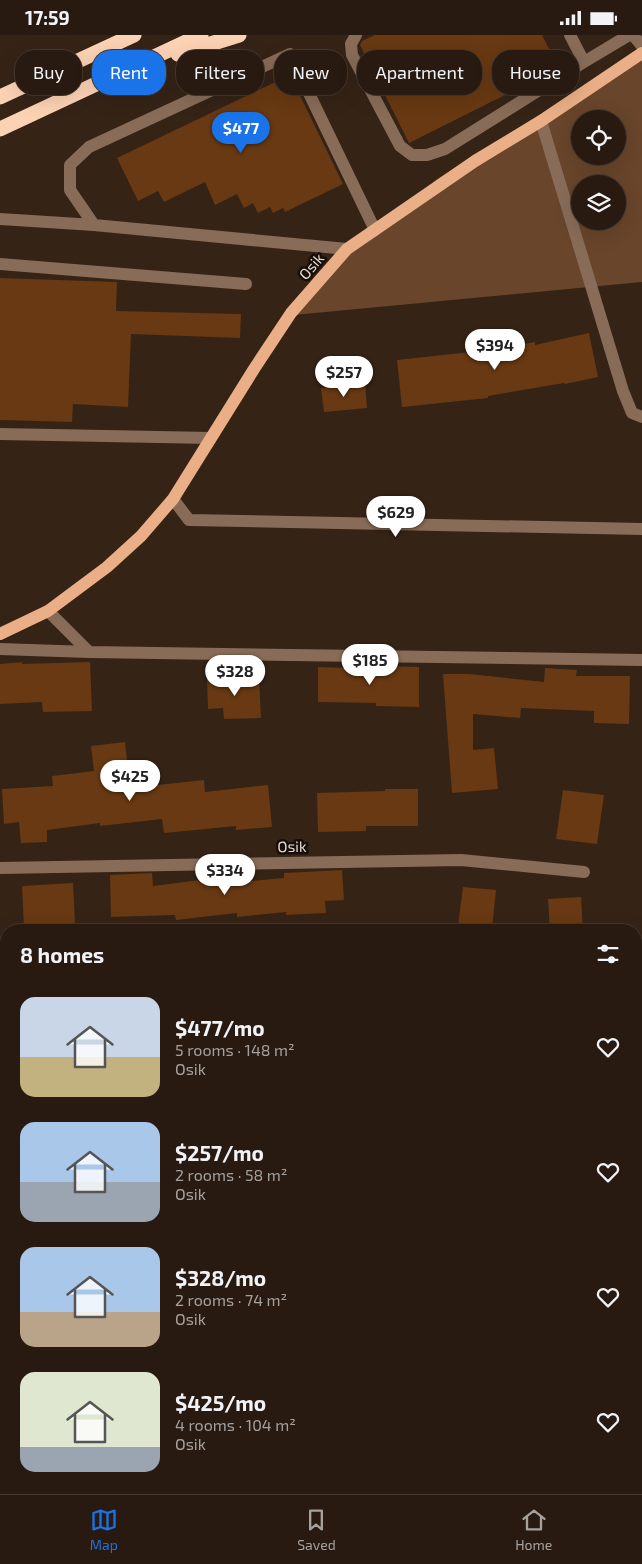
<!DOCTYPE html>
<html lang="en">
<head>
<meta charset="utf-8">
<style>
  body { margin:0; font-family:"Exo 2",sans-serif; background:#34271e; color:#f1f3f6; height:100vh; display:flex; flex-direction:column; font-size:19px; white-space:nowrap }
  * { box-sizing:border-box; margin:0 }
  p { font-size:16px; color:#a5a19f }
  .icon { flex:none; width:28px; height:28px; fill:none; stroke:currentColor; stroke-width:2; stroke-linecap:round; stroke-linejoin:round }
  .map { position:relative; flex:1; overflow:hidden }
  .details { position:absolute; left:0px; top:889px; width:642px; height:571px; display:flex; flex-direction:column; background:#281a10; border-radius:20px 20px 0 0; box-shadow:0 5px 20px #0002,0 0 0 1px #443830 }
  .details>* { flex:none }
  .guide { position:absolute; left:15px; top:15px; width:612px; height:45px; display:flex; gap:10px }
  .controls { position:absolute; left:571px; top:75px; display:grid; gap:10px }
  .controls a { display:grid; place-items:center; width:55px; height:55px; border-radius:50%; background:#281a10; box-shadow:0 5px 20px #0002,0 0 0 1px #443830; font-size:25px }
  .price { position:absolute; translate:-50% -42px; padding:0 11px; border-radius:18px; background:#fff; color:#222; font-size:16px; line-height:32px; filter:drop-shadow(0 1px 2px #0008) }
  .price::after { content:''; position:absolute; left:50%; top:30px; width:15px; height:11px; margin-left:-8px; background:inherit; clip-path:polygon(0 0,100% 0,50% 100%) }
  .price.on { background:#1a73e8; color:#fff }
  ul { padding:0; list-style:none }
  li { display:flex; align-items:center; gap:15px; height:125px; padding:0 20px }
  li span { display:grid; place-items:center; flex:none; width:140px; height:100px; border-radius:15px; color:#555 }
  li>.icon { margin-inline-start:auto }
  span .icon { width:60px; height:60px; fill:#fffc; stroke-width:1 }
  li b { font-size:21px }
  h2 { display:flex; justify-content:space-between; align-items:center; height:60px; padding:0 20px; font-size:21px }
  .pill { padding:0 18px; border-radius:20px; background:#281a10; box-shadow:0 5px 20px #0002,0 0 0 1px #443830; font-size:18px; line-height:45px }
  .pill.on { background:#1a73e8; color:#fff }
  .status { display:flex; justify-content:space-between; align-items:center; height:35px; padding:0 25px; background:#281a10; direction:ltr }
  .status svg { height:14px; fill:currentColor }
  .tabs { display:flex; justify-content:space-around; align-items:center; height:70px; border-top:1px solid #443830; background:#281a10; font-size:14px; color:#a5a19f }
  .tabs a { display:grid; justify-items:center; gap:2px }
  .tabs .on { color:#1a73e8 }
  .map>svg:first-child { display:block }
  .green { fill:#68452b; fill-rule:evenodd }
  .building { fill:#683912 }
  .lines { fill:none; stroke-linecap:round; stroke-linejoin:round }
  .minor { stroke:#886c58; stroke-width:12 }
  .major { stroke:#eaaf86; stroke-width:12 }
  .highway { stroke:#fcd2b4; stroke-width:15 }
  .labels { text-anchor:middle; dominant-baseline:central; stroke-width:5; stroke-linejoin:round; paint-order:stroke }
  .street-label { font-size:15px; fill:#e6d9d1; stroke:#170e09 }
</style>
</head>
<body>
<div class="status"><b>17:59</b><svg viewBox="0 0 49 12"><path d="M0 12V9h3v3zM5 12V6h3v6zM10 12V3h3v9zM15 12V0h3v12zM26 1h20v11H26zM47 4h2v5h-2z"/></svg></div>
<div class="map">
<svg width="642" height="1459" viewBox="0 0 642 1459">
  <rect width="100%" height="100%" fill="#352316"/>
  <path class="green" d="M 642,17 L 642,247 L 294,280 L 317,245 L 376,197 L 437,144 ZM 580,84 L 618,84 L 618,121 L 580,121 ZM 580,149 L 618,149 L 618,186 L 580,186 Z"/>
  <path class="building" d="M 375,0 L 542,0 L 559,33 L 409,108 L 360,10 L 362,6 Z
    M 290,40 L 343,149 L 285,177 L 283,173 L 273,178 L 270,172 L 258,178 L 253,168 L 244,173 L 237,159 L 215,170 L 205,147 L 164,167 L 158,156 L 138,166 L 117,123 Z
    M 0,243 L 117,247 L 116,276 L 241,279 L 240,303 L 131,299 L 128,372 L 73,369 L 72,387 L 0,385 Z
    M 589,298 L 598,342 L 565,349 L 564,348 L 488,361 L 488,363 L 402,372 L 397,325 L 489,315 L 535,307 L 535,310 Z
    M 365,348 L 367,373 L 324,377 L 321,353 Z
    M 22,627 L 22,629 L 90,627 L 92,676 L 43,677 L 42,667 L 0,669 L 0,629 Z
    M 377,631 L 419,632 L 419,672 L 376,671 L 376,668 L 318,667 L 318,632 L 377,634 Z
    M 545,633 L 577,635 L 576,641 L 630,641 L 629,689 L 594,688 L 594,676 L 521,673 L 520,683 L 473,679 L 473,715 L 494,713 L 498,754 L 452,758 L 443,639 L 469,639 L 544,647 Z
    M 259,642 L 261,683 L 224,684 L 223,673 L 208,674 L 207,644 Z
    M 125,707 L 130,753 L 204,745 L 205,757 L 268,750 L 272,792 L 236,795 L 236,791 L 164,798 L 162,784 L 100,791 L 100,788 L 47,795 L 47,807 L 21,808 L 19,787 L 4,789 L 2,754 L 53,751 L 52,741 L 94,736 L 91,711 Z
    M 385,754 L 418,754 L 418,791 L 366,791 L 366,796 L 318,797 L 317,758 L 385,756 Z
    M 563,755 L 604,760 L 597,809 L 556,804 Z
    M 342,835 L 344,865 L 325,866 L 326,878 L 286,880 L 286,877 L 237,882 L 237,878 L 176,885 L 175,880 L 111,882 L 110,840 L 152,838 L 153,851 L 208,844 L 209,850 L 284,843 L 284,838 Z
    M 73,848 L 75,889 L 24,892 L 22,851 Z
    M 463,852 L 496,855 L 492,894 L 458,891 Z
    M 581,862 L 583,895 L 550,895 L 548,864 Z"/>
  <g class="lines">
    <path class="minor" d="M 356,0 L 351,9 L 352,20 L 400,111 L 412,120 L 427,120 L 445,114 L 584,27 L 629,0
      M 570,0 L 584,27
      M 633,0 L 642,11
      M 541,86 L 623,356 L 632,378 L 642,382
      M 0,184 L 94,190 L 347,214
      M 94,190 L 70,155 L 70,130 L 89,112 L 290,19 L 375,195
      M 0,229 L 246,249
      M 0,399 L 211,403
      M 173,464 L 189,485 L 642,494
      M 48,576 L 89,617
      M 0,614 L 89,617 L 642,625
      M 0,833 L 461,825 L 584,837
      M 0,922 L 6,922
      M 636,948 L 642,949
      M 0,992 L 6,991
      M 0,1061 L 6,1062
      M 636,1091 L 642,1091
      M 9,1459 L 9,1454"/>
    <path class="major" d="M 0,599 L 48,576 L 107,532 L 141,501 L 173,464 L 254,334 L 291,278 L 347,214 L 475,126 L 541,86 L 642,18
      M 0,1211 L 6,1215
      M 488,1454 L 501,1459"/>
    <path class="highway" d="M 178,19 L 239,0
      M 0,62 L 134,0
      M 0,94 L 201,0"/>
  </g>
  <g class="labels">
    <g class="street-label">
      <text transform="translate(311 231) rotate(-49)">Osik</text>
      <text transform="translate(292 811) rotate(-1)">Osik</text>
    </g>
  </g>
</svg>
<div class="controls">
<a><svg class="icon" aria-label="locate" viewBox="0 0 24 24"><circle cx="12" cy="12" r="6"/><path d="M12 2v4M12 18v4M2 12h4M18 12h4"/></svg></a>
<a><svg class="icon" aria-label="layers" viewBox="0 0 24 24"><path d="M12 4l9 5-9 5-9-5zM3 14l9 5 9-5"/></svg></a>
</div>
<b class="price on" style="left:241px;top:119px">$477</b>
<b class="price" style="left:495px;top:336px">$394</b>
<b class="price" style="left:344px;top:363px">$257</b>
<b class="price" style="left:396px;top:503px">$629</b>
<b class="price" style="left:370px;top:651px">$185</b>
<b class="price" style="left:235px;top:662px">$328</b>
<b class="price" style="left:130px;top:767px">$425</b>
<b class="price" style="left:225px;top:861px">$334</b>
<div class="guide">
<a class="pill">Buy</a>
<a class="pill on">Rent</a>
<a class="pill">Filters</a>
<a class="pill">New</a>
<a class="pill">Apartment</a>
<a class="pill">House</a>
</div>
<section class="details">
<h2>8 homes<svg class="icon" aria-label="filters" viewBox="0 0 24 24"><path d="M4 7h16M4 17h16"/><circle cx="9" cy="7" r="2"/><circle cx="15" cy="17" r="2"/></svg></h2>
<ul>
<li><span style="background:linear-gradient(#c9d6e8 60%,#c2b280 0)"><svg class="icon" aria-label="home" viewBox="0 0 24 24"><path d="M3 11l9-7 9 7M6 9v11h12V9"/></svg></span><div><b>$477/mo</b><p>5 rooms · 148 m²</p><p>Osik</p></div><svg class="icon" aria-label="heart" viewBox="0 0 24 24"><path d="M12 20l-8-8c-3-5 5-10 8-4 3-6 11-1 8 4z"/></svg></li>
<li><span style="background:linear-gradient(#a9c7e8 60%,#9aa5b1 0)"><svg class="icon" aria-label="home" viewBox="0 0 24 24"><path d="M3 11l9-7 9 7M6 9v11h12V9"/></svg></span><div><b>$257/mo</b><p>2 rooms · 58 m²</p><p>Osik</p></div><svg class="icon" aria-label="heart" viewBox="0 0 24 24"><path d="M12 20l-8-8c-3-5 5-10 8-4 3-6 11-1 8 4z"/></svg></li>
<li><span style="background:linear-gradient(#a9c7e8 65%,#b9a48a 0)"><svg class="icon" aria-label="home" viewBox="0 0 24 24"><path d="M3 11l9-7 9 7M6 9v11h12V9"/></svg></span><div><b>$328/mo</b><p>2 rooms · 74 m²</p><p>Osik</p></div><svg class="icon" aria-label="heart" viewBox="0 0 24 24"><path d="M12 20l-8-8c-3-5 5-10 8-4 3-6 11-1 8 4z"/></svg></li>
<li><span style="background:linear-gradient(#dfe7d0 75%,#9aa5b1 0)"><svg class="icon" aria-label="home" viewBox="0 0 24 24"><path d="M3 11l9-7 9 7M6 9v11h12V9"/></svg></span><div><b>$425/mo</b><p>4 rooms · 104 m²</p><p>Osik</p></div><svg class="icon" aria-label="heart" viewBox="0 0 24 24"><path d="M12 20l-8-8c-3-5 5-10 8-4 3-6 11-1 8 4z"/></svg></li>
</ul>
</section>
</div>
<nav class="tabs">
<a class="on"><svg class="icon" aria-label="map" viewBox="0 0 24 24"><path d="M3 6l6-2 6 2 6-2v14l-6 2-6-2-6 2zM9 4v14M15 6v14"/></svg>Map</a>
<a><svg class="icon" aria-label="saved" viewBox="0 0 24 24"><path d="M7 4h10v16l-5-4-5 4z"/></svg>Saved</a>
<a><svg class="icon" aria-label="home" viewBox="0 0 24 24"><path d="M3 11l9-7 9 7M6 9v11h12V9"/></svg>Home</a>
</nav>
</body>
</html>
